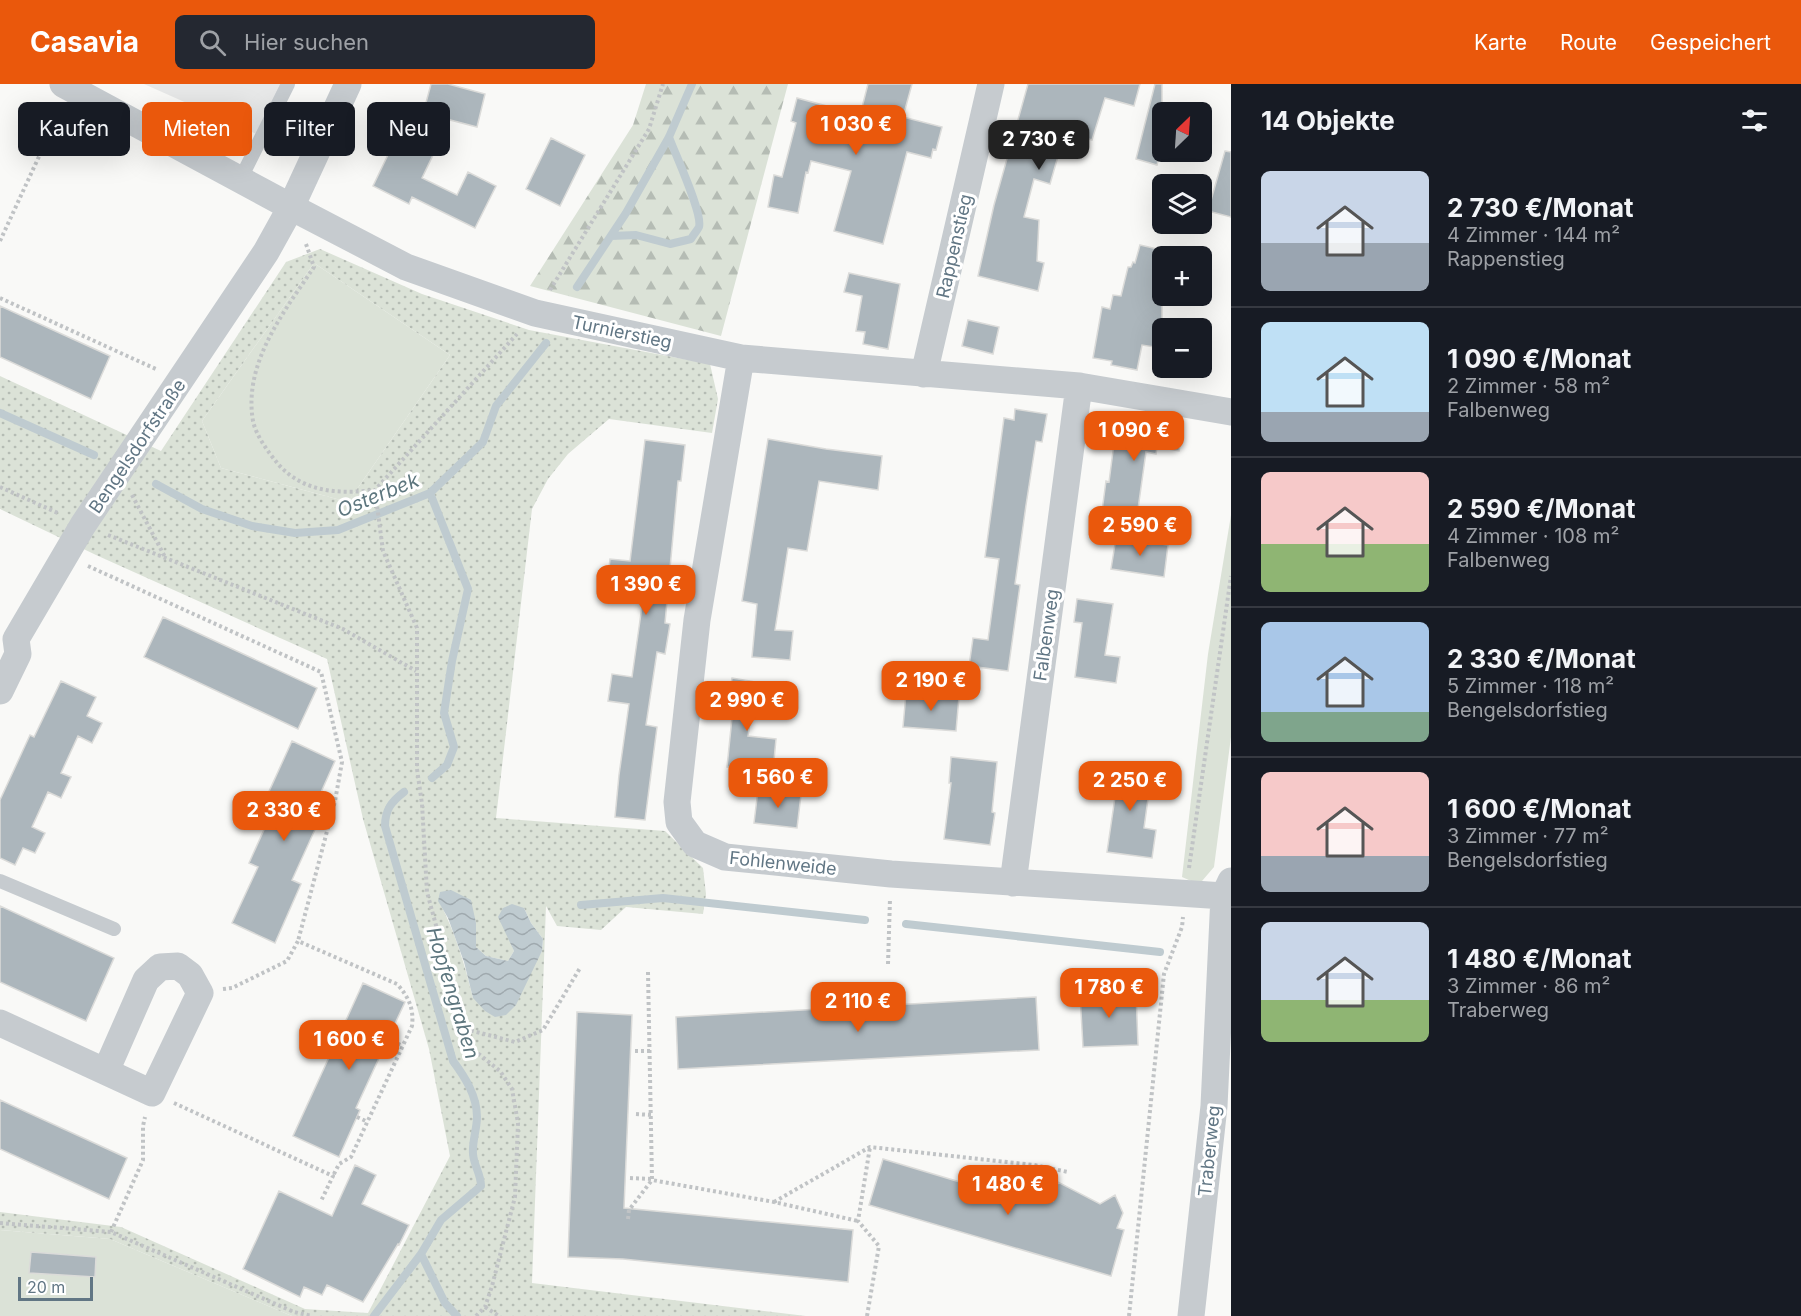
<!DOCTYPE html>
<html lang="de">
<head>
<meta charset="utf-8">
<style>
  body { margin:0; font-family:Inter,sans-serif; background:#242831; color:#f1f3f6; height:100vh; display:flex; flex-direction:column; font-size:22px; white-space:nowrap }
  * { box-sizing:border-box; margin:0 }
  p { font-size:20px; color:#9ea1a6 }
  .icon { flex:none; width:33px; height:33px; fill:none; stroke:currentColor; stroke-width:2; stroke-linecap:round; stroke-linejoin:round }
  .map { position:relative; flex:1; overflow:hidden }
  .sheet { display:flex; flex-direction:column; background:#171b24; width:570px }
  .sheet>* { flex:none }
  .banner { position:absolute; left:18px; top:18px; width:570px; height:54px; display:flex; gap:12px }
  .needle { width:39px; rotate:25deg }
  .controls { position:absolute; left:1152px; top:18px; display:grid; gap:12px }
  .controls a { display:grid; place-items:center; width:60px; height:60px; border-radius:9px; background:#171b24; box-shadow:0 6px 24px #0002; font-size:30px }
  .scale { position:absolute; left:18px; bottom:15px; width:75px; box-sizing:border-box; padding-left:6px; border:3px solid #617684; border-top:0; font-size:16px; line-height:21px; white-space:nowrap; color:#617684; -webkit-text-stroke:4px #fff; paint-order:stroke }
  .price { position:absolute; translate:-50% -51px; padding:0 14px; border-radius:12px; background:#ea580c; color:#fff; font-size:20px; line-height:39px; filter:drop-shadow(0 2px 3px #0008) }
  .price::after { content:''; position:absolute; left:50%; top:36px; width:18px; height:14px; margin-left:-9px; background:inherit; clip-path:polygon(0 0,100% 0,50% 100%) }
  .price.current { background:#222; color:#fff }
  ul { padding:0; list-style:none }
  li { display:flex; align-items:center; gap:18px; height:150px; padding:0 30px }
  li+li { border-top:2px solid #363941 }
  li span { display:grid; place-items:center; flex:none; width:168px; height:120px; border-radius:9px; color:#555 }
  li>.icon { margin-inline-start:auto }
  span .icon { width:72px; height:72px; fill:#fffc; stroke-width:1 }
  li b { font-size:26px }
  h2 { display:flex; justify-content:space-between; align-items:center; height:72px; padding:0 30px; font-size:26px }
  .chip { padding:0 21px; border-radius:9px; background:#171b24; box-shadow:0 6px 24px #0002; font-size:21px; line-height:54px }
  .chip.current { background:#ea580c; color:#fff }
  header { display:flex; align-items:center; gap:36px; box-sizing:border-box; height:84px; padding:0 30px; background:#ea580c; color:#fff }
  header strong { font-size:28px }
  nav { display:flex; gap:33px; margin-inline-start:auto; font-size:21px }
  .search { width:420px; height:54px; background:#242831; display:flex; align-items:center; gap:15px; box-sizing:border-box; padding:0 21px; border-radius:9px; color:#9ea1a6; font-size:22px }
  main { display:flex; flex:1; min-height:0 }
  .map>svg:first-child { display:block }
  .built { fill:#e7e8e8 }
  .green { fill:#dbe2d7 }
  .forest { fill:url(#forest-firs) }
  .park { fill:url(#park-dots); fill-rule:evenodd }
  .water { fill:url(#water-waves) }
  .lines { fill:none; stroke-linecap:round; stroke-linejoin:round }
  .stream { stroke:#bfcbd0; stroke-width:8 }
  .building { fill:#acb6bc; stroke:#dbdbd9; stroke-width:1.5 }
  .path { stroke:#c0c3c5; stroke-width:4; stroke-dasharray:3 3; stroke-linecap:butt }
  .service { stroke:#c6cbcf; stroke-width:14 }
  .minor { stroke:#c6cbcf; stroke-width:27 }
  .labels { text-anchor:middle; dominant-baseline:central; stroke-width:6; stroke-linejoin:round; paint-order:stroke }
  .street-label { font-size:18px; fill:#617684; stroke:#fff }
  .water-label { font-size:20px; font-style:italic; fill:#5d767e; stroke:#fff }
</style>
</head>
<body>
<header>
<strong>Casavia</strong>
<div class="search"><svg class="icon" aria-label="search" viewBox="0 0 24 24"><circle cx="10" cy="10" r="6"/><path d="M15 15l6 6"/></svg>Hier suchen</div>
<nav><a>Karte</a><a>Route</a><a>Gespeichert</a></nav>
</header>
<main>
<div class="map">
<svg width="1231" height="1232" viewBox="0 0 1231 1232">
  <defs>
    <pattern id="forest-firs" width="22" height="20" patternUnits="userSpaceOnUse" patternTransform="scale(1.5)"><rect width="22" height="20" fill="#dbe2d7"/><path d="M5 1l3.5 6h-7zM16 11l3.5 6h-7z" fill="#b5bcb4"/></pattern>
    <pattern id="park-dots" width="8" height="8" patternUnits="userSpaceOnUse" patternTransform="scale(1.5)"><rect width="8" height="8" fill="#dbe2d7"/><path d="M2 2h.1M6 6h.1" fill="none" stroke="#b5bcb4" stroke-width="1.8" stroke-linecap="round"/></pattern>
    <pattern id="water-waves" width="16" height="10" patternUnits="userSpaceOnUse" patternTransform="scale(1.5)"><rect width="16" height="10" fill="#bfcbd0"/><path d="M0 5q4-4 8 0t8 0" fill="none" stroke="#9fa9ae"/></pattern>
  </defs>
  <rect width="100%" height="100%" fill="#f9f9f7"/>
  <path class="built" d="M 144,0 L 287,0 L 268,55 Z"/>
  <path class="green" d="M 314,179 L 450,271 L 348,418 L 221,384 L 202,337 Z
    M 1231,431 L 1231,653 L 1214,783 L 1202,797 L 1191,797 L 1182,793 L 1208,570 Z
    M 0,1146 L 110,1155 L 292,1232 L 0,1232 Z"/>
  <path class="forest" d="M 646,0 L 788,0 L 721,252 L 530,202 L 633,41 Z"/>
  <path class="park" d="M 320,165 L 422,210 L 529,246 L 710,280 L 718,315 L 712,349 L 609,335 L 568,370 L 548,395 L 532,425 L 496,734 L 665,747 L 703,784 L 706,810 L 703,830 L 626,823 L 601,846 L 557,842 L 546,822 L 532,1199 L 806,1232 L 292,1232 L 110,1155 L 0,1146 L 0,1128 L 121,1143 L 305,1225 L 368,1229 L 450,1072 L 429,965 L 363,735 L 327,575 L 96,471 L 0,425 L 0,292 L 161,367 L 286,178 ZM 314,179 L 450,271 L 348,418 L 221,384 L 202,337 ZM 439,817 L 476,839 L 476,863 L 486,872 L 508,877 L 514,867 L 509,855 L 524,824 L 531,839 L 543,855 L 542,867 L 536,878 L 473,914 C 465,881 455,848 439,817 Z"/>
  <path class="water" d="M 451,806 L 471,816 L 476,839 L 476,863 L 486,872 L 508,877 L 514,867 L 498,833 L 503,824 L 512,820 L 524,824 L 531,839 L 543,855 L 542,867 L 516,921 L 506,931 L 495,933 L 485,927 L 473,914 L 464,878 L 448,834 L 438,817 L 440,808 Z"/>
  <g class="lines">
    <path class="stream" d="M 611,152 L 636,151 L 670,160 L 691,155 C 693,151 697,147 699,143 C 703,129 675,70 669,53
      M 577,203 L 626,129 L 669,53 L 692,0
      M 0,329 L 94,371
      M 156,400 L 202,425 L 252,442 L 295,449 L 338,446 L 430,409 L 483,358 L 496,322 L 546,259
      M 430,409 L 468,505 L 452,577 L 444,629 L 454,663 L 447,681 L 432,694
      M 581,821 L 663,814 L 865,836
      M 906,840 L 1160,868
      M 421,1170 L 445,1219 L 457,1232
      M 374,1232 L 421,1170 L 441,1136 L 481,1102 C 481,1090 474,1082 473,1070 C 472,1057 477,1045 477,1033 C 477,1012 465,993 453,977 L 385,742 C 385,726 391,718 404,708"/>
  </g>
  <path class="building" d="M 431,0 L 448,0 L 485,10 L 477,43 L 450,36 L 422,94 L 457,111 L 468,88 L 496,102 L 475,144 L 412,113 L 409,120 L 373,102 L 399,48 L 416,56 Z
    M 868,0 L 912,0 L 903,33 L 942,43 L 936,66 L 933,65 L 931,74 L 907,68 L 883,160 L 834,147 L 851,87 L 811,77 L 808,89 L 806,88 L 798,129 L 768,123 L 774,91 L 782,93 L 796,39 L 791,37 L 797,14 L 860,31 Z
    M 1028,0 L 1140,0 L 1134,22 L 1105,14 L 1092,56 L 1065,48 L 1050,100 L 1034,95 L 1024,133 L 1039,136 L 1037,177 L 1044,179 L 1038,207 L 978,192 L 994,121 Z
    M 1155,0 L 1162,0 L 1162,61 L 1157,81 L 1136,75 Z
    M 551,54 L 585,71 L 560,122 L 526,105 Z
    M 1225,67 L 1231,68 L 1231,133 L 1208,127 Z
    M 1140,161 L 1162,166 L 1162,254 L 1161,264 L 1142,261 L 1137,286 L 1111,281 L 1112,277 L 1093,274 L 1102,223 L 1110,225 L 1113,211 L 1121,212 L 1128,183 L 1131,183 L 1133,178 L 1135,179 Z
    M 849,189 L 900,200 L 888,265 L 863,260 L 865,248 L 856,247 L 862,212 L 844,208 Z
    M 0,222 L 110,272 L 91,315 L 0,273 Z
    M 968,236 L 999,243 L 993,270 L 962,262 Z
    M 1015,325 L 1047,330 L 1042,358 L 1036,357 L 1026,421 L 1015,500 L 1020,501 L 1008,587 L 969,582 L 973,554 L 988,556 L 999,475 L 985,473 L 1004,334 L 1014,336 Z
    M 1129,335 L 1183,345 L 1179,367 L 1157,363 L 1156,370 L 1146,368 L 1137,432 L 1102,427 L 1106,397 L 1109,398 L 1117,336 L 1129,338 Z
    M 768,355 L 826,365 L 882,372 L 878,406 L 819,397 L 807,467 L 788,464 L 775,546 L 793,547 L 790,576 L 752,573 L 757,520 L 742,517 Z
    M 645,356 L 685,361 L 681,397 L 678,397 L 665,539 L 670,540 L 665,570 L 657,568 L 646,641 L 657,643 L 645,736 L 615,733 L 619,691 L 629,620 L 608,617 L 612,590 L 632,593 L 644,508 L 607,504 L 610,475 L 630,477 Z
    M 1116,454 L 1168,461 L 1164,493 L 1111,485 Z
    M 1077,515 L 1113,520 L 1105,571 L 1120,573 L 1116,599 L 1075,593 L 1082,539 L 1074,538 Z
    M 163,533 L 317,604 L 298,645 L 144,573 Z
    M 732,594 L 756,598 L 748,652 L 776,655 L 773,687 L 727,683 L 733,624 L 727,623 Z
    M 61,597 L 96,613 L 87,632 L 102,639 L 92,659 L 78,652 L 61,689 L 71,693 L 61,714 L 48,708 L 32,743 L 45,749 L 35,769 L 23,764 L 15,781 L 0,774 L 0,716 L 30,651 L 34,653 Z
    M 906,609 L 959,613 L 956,647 L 903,643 Z
    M 292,657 L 335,677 L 309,735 L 318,739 L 292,796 L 301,800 L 275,859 L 232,839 L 258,783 L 249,779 L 276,719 L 266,714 Z
    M 951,673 L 997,678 L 992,728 L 995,729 L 990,761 L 944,755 L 951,699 L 949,699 Z
    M 1111,680 L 1152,686 L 1144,744 L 1156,746 L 1152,774 L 1107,768 L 1115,713 L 1106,711 Z
    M 758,706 L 801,711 L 797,744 L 754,739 Z
    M 0,822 L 114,874 L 86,937 L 0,898 Z
    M 363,899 L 405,918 L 356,1024 L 360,1026 L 339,1073 L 293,1052 Z
    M 1136,908 L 1138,961 L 1083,963 L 1080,910 Z
    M 1036,913 L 1039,966 L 678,985 L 676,933 Z
    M 577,928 L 632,931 L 624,1124 L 853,1146 L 848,1198 L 623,1175 L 568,1173 Z
    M 0,1016 L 127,1074 L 109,1115 L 0,1065 Z
    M 883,1075 L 990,1107 L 992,1100 L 1053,1117 L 1058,1098 L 1100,1120 L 1115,1111 L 1123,1129 L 1117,1144 L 1124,1146 L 1111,1192 L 869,1121 Z
    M 355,1081 L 376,1091 L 362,1120 L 409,1141 L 399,1161 L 398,1160 L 363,1218 L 327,1201 L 322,1211 L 304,1203 L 300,1213 L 243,1185 L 279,1107 L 332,1132 Z
    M 31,1168 L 96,1173 L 95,1193 L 29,1189 Z"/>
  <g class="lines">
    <path class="path" d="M 0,157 L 60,27
      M 306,160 L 314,183 C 284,228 243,279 253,337 C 256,352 269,369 278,380 C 304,409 339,410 375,406
      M 550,206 L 649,45 L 663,0
      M 0,214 L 158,286
      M 0,403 L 60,430
      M 132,411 L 165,473
      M 108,451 L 343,545 L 416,587
      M 88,482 L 321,588 L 342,678 L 335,717 L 298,857
      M 1189,784 L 1231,492
      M 888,880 L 890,815
      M 648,888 L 652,1096 L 774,1118 L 858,1137
      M 223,905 L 232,904 L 287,877 L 298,857 L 397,900 C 409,913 414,925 412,942 L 351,1073 L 339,1080 L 333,1092
      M 465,945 L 515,958 L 543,946 L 580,884
      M 392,957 L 403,962
      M 635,967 L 650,967
      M 174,1019 L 333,1092 L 321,1117
      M 636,1030 L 651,1031
      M 357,1033 L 368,1038
      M 630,1094 L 651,1095
      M 774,1118 L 870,1063 L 1034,1081 L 1068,1088
      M 628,1135 L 629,1126 L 652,1096
      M 0,1139 L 111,1148 L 294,1228 L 312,1232
      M 111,1148 L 143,1076 L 143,1042 L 145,1033
      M 485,1223 L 499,1232
      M 476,1232 L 485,1223 L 492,1202 L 515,1113 L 518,1039 L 512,1005 L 500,987 L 475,967 L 464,945 L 427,808 L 422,720 L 417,685 L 417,544 L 383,467 L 375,406 L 517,250
      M 867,1232 L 879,1162 L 858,1137 L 870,1063
      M 1129,1232 L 1164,890 L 1182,843 L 1183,833"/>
    <path class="service" d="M 240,96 L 288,0
      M 0,797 L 114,845"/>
    <path class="minor" d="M 63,0 L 291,123 L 406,183 L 535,229 L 741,274 L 1079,302 L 1231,328
      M 741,274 L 697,536 L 677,718 L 679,738 L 695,760 L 725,773 L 891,790 L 1224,812
      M 924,290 L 991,0
      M 0,607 L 18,570 L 16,555 L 83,441 L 266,168 L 291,123 L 348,0
      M 1013,799 L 1079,302
      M 0,939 L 152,1009 L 200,909 L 190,891 L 178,882 L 160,883 L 146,896 L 106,987
      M 1191,1232 L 1214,1022 L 1224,812 L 1231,797"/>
  </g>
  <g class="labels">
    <g class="street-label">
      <text transform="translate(954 162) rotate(-77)">Rappenstieg</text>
      <text transform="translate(622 248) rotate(12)">Turnierstieg</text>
      <text transform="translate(137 362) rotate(-56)">Bengelsdorfstraße</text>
      <text transform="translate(1046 551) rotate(-82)">Falbenweg</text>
      <text transform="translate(783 779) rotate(6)">Fohlenweide</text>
      <text transform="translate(1209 1067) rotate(-84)">Traberweg</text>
    </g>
    <g class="water-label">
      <text transform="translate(378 411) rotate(-22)">Osterbek</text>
      <text transform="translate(453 909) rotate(73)">Hopfengraben</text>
    </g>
  </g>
</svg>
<div class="controls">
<a><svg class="needle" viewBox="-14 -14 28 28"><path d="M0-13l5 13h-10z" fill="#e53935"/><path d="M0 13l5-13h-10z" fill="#9ea1a6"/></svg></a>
<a><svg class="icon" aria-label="layers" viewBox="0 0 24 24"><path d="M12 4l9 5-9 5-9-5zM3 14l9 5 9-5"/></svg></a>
<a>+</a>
<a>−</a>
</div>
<div class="scale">20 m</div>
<b class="price" style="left:856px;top:72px">1 030 €</b>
<b class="price current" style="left:1039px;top:87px">2 730 €</b>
<b class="price" style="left:1134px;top:378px">1 090 €</b>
<b class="price" style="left:1140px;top:473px">2 590 €</b>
<b class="price" style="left:646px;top:532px">1 390 €</b>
<b class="price" style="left:931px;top:628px">2 190 €</b>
<b class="price" style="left:747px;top:648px">2 990 €</b>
<b class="price" style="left:778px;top:725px">1 560 €</b>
<b class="price" style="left:1130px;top:728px">2 250 €</b>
<b class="price" style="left:284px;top:758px">2 330 €</b>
<b class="price" style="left:1109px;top:935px">1 780 €</b>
<b class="price" style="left:858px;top:949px">2 110 €</b>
<b class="price" style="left:349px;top:987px">1 600 €</b>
<b class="price" style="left:1008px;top:1132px">1 480 €</b>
<div class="banner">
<a class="chip">Kaufen</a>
<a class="chip current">Mieten</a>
<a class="chip">Filter</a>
<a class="chip">Neu</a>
</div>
</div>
<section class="sheet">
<h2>14 Objekte<svg class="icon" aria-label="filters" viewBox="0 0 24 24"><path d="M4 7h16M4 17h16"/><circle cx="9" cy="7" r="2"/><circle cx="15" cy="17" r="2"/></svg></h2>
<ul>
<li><span style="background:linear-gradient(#c9d6e8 60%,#9aa5b1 0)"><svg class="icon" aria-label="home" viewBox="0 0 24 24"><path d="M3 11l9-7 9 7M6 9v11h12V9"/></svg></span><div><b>2 730 €/Monat</b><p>4 Zimmer · 144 m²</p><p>Rappenstieg</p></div></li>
<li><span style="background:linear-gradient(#bfe0f5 75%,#9aa5b1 0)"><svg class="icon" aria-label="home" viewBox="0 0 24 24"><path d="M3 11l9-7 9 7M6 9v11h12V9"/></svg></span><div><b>1 090 €/Monat</b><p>2 Zimmer · 58 m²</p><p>Falbenweg</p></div></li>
<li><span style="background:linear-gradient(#f6c9c9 60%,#8fb573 0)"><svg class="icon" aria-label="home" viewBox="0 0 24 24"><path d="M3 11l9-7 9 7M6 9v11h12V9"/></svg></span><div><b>2 590 €/Monat</b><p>4 Zimmer · 108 m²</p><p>Falbenweg</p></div></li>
<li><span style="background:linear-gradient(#a9c7e8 75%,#7fa58c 0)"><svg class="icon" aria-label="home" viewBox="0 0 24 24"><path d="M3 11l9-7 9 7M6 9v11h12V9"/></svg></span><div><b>2 330 €/Monat</b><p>5 Zimmer · 118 m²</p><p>Bengelsdorfstieg</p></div></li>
<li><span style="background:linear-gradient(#f6c9c9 70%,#9aa5b1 0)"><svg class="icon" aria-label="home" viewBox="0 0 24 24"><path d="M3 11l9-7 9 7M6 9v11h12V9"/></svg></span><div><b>1 600 €/Monat</b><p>3 Zimmer · 77 m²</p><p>Bengelsdorfstieg</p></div></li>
<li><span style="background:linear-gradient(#c9d6e8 65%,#8fb573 0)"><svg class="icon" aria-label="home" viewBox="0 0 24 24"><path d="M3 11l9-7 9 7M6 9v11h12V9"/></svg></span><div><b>1 480 €/Monat</b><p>3 Zimmer · 86 m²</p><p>Traberweg</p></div></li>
</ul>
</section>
</main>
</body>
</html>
